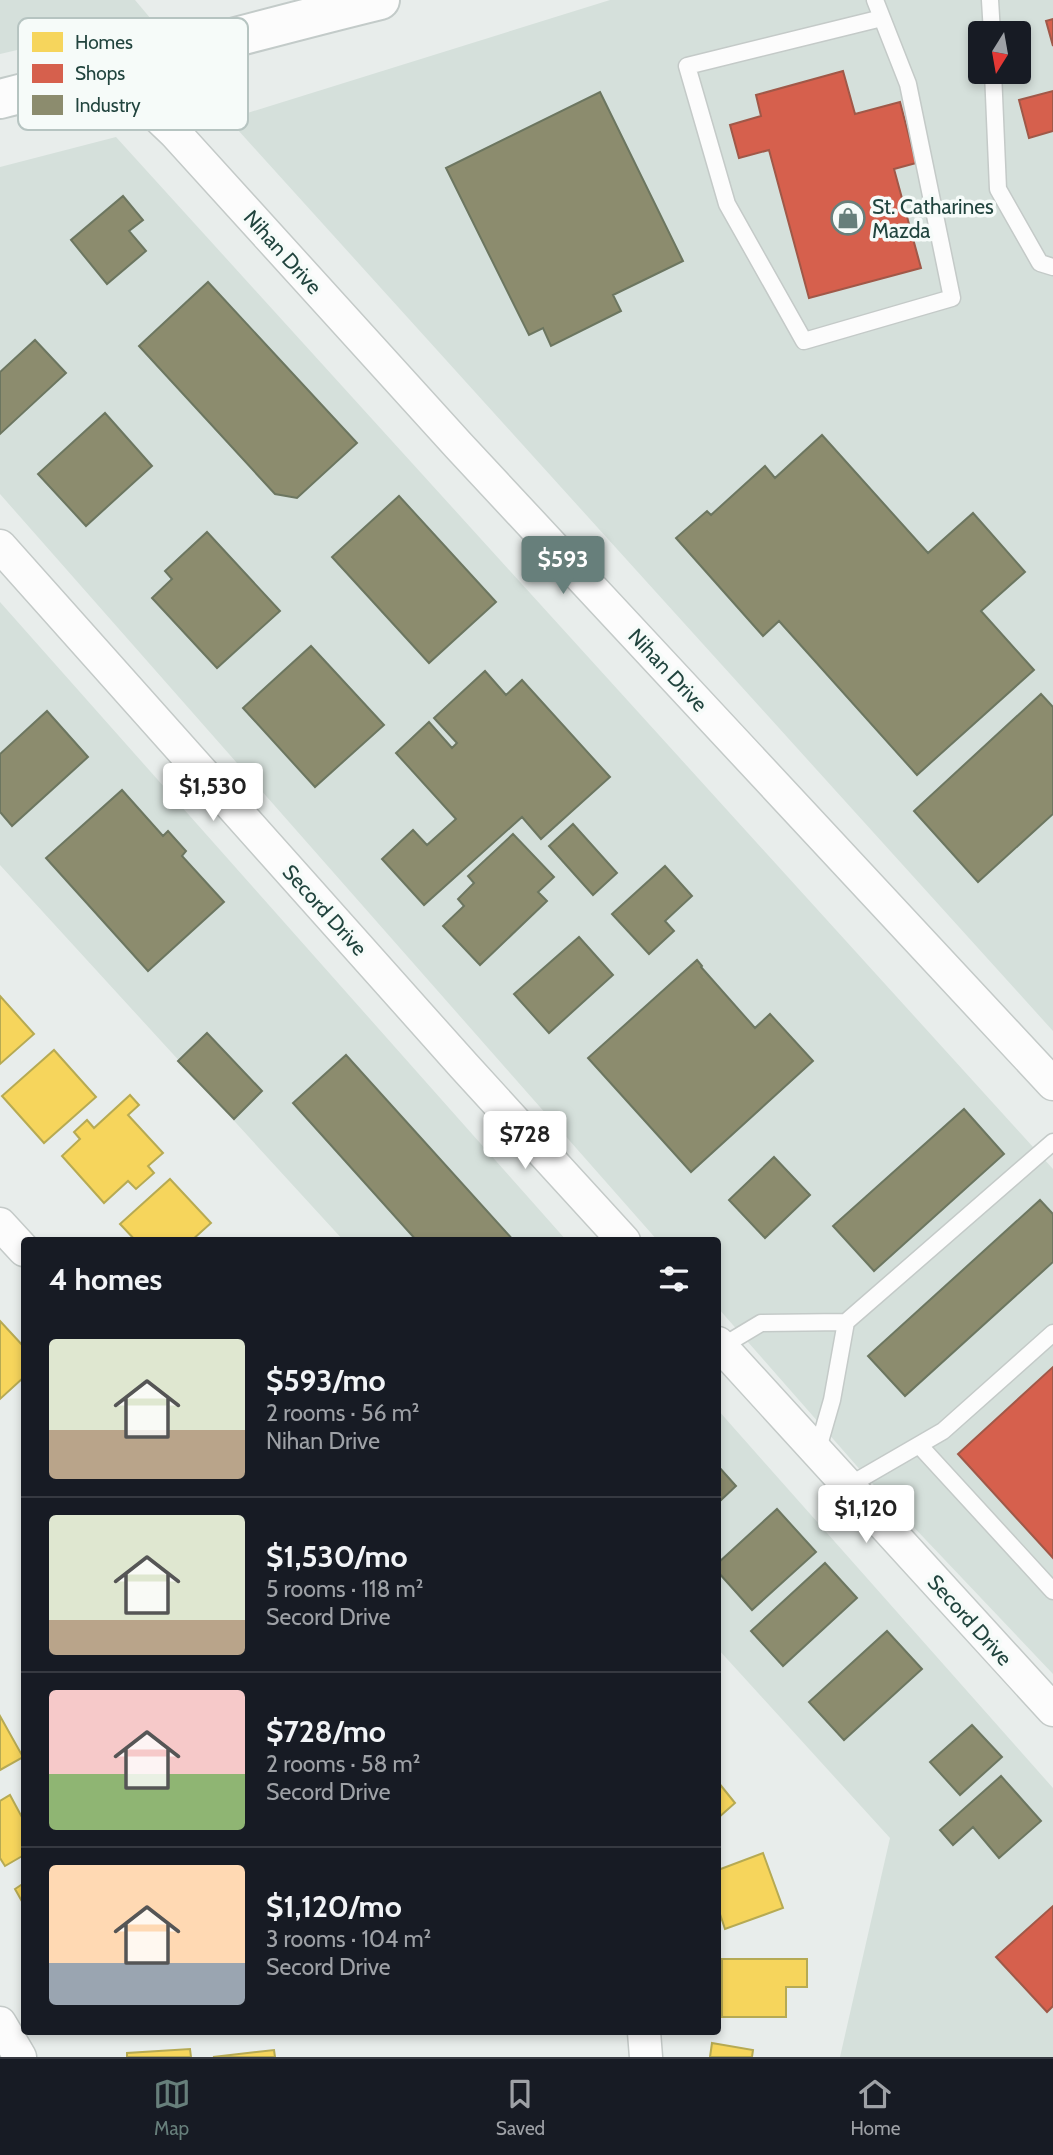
<!DOCTYPE html>
<html lang="en">
<head>
<meta charset="utf-8">
<style>
  body { margin:0; font-family:Cabin,sans-serif; background:#20242c; color:#f1f3f6; height:100vh; display:flex; flex-direction:column; font-size:26px; white-space:nowrap }
  * { box-sizing:border-box; margin:0 }
  p { font-size:23px; color:#9ea1a6 }
  .icon { flex:none; width:38px; height:38px; fill:none; stroke:currentColor; stroke-width:2; stroke-linecap:round; stroke-linejoin:round }
  .map { position:relative; flex:1; overflow:hidden }
  .details { position:absolute; left:21px; top:1237px; width:700px; height:798px; display:flex; flex-direction:column; background:#171b24; border-radius:7px; box-shadow:0 4px 10px #0003 }
  .details>* { flex:none }
  .needle { width:46px; rotate:191deg }
  .buttons { position:absolute; left:968px; top:21px; display:grid; gap:14px }
  .buttons a { display:grid; place-items:center; width:63px; height:63px; border-radius:7px; background:#171b24; box-shadow:0 4px 10px #0003; font-size:35px }
  .price { position:absolute; translate:-50% -60px; padding:0 16px; border-radius:7px; background:#fff; color:#222; font-size:23px; line-height:46px; filter:drop-shadow(0 2px 4px #0008) }
  .price::after { content:''; position:absolute; left:50%; top:42px; width:21px; height:16px; margin-left:-10px; background:inherit; clip-path:polygon(0 0,100% 0,50% 100%) }
  .price.on { background:#677f7b; color:#fff }
  ul { padding:0; list-style:none }
  li { display:flex; align-items:center; gap:21px; height:175px; padding:0 28px }
  li+li { border-top:2px solid #363941 }
  li span { display:grid; place-items:center; flex:none; width:196px; height:140px; border-radius:7px; color:#555 }
  li>.icon { margin-inline-start:auto }
  span .icon { width:84px; height:84px; fill:#fffc; stroke-width:1 }
  li b { font-size:30px }
  h2 { display:flex; justify-content:space-between; align-items:center; height:84px; padding:0 28px; font-size:30px }
  .menu { display:flex; justify-content:space-around; align-items:center; height:98px; border-top:2px solid #363941; background:#171b24; font-size:19px; color:#9ea1a6 }
  .menu a { display:grid; justify-items:center; gap:4px }
  .menu .on { color:#677f7b }
  .map>svg:first-child { display:block }
  .built { fill:#d5e0db; fill-rule:evenodd }
  .homes { fill:#f6d55c; stroke:#b6aa53; stroke-width:2 }
  .shops { fill:#d6604d; stroke:#a05848; stroke-width:2 }
  .industry { fill:#8c8c6e; stroke:#6c7660; stroke-width:2 }
  .lines { fill:none; stroke-linecap:round; stroke-linejoin:round }
  .lane-casing { stroke:#c4cac8; stroke-width:19 }
  .street-casing { stroke:#c4cac8; stroke-width:35 }
  .secondary-casing { stroke:#c3cbc9; stroke-width:42 }
  .lane { stroke:#fcfcfc; stroke-width:16 }
  .street { stroke:#fcfcfc; stroke-width:32 }
  .secondary { stroke:#fcfcfc; stroke-width:38 }
  .labels { text-anchor:middle; dominant-baseline:central; stroke-width:7; stroke-linejoin:round; paint-order:stroke }
  .poi-label { font-size:21px; fill:#21443e; stroke:#f6fbf9; text-anchor:start }
  .street-label { font-size:21px; fill:#21443e; stroke:#f6fbf9 }
  .key { fill:#f6fbf9; stroke:#b6c4c1; stroke-width:2 }
  .key-label { font-size:19px; fill:#21443e }
</style>
</head>
<body>
<div class="map">
<svg width="1053" height="2057" viewBox="0 0 1053 2057">
  <rect width="100%" height="100%" fill="#e8edeb"/>
  <path class="built" d="M 0,0 L 135,0 L 151,19 L 0,54 Z
    M 610,0 L 1053,0 L 1053,1031 L 228,119 ZM 980,33 L 1018,33 L 1018,72 L 980,72 Z
    M 116,137 L 1053,1169 L 1053,1674 L 870,1481 L 718,1308 L 718,1241 L 658,1241 L 0,494 L 0,167 Z
    M 0,602 L 567,1241 L 344,1241 L 0,865 Z
    M 718,1410 L 1053,1788 L 1053,2057 L 840,2057 L 890,1838 L 718,1649 Z"/>
  <path class="homes" d="M 0,996 L 34,1034 L 0,1064 Z
    M 54,1050 L 96,1097 L 44,1143 L 2,1096 Z
    M 130,1095 L 139,1105 L 128,1115 L 163,1153 L 148,1166 L 154,1173 L 136,1189 L 128,1181 L 104,1203 L 62,1156 L 80,1139 L 74,1132 L 87,1120 L 94,1128 Z
    M 170,1179 L 211,1223 L 191,1241 L 136,1241 L 120,1224 Z
    M 0,1321 L 24,1347 L 24,1377 L 0,1399 Z
    M 0,1716 L 23,1757 L 0,1770 Z
    M 718,1782 L 735,1803 L 718,1818 Z
    M 10,1795 L 24,1821 L 24,1855 L 5,1866 L 0,1858 L 0,1801 Z
    M 763,1853 L 783,1908 L 725,1929 L 718,1908 L 718,1870 Z
    M 24,1883 L 24,1905 L 15,1889 Z
    M 722,1959 L 807,1959 L 807,1987 L 786,1987 L 786,2017 L 722,2017 Z
    M 712,2043 L 753,2050 L 752,2057 L 710,2057 Z
    M 190,2049 L 191,2057 L 127,2057 L 127,2053 Z
    M 274,2050 L 275,2057 L 213,2057 Z"/>
  <path class="shops" d="M 1053,19 L 1053,46 L 1046,21 Z
    M 843,71 L 855,114 L 900,102 L 916,163 L 894,169 L 921,268 L 809,298 L 769,150 L 739,158 L 730,125 L 761,116 L 756,95 Z
    M 1053,91 L 1053,131 L 1029,138 L 1019,100 Z
    M 1053,1367 L 1053,1558 L 958,1454 Z
    M 1053,1906 L 1053,2006 L 1047,2012 L 996,1957 Z"/>
  <path class="industry" d="M 600,92 L 683,261 L 613,295 L 621,311 L 551,346 L 543,328 L 529,335 L 446,168 Z
    M 123,196 L 143,220 L 129,231 L 146,251 L 107,284 L 71,240 Z
    M 208,282 L 357,443 L 297,498 L 275,494 L 139,346 Z
    M 35,340 L 66,373 L 0,434 L 0,372 Z
    M 105,413 L 152,466 L 86,526 L 38,474 Z
    M 822,435 L 928,553 L 973,513 L 1025,572 L 981,611 L 1034,670 L 917,775 L 779,621 L 763,636 L 676,538 L 707,511 L 711,515 L 765,466 L 775,478 Z
    M 399,496 L 496,602 L 429,663 L 332,557 Z
    M 207,532 L 280,611 L 217,668 L 152,598 L 172,579 L 165,571 Z
    M 311,646 L 384,725 L 315,787 L 243,708 Z
    M 485,671 L 506,695 L 522,680 L 610,777 L 541,839 L 522,817 L 424,905 L 382,859 L 413,830 L 427,845 L 456,819 L 396,753 L 429,722 L 452,748 L 457,743 L 434,718 Z
    M 1041,694 L 1053,707 L 1053,814 L 978,882 L 914,811 Z
    M 47,711 L 88,757 L 12,826 L 0,812 L 0,754 Z
    M 122,790 L 163,836 L 168,831 L 186,851 L 182,856 L 224,902 L 148,971 L 46,858 Z
    M 573,824 L 617,873 L 593,895 L 549,846 Z
    M 513,834 L 554,877 L 538,892 L 547,901 L 480,965 L 443,926 L 464,906 L 458,899 L 474,883 L 468,876 Z
    M 665,866 L 692,896 L 665,921 L 674,931 L 649,954 L 612,914 Z
    M 579,937 L 613,975 L 549,1033 L 514,994 Z
    M 697,960 L 702,966 L 701,967 L 755,1028 L 770,1014 L 813,1061 L 691,1172 L 588,1058 Z
    M 207,1033 L 262,1091 L 234,1119 L 178,1061 Z
    M 346,1055 L 514,1241 L 417,1241 L 293,1103 Z
    M 964,1109 L 1004,1154 L 874,1271 L 833,1226 Z
    M 774,1157 L 810,1195 L 765,1238 L 729,1200 Z
    M 1040,1200 L 1053,1214 L 1053,1262 L 905,1396 L 868,1356 Z
    M 718,1466 L 736,1486 L 718,1503 Z
    M 777,1509 L 816,1552 L 752,1610 L 718,1572 L 718,1563 Z
    M 825,1563 L 857,1598 L 783,1666 L 751,1631 Z
    M 887,1631 L 922,1669 L 844,1740 L 809,1702 Z
    M 972,1725 L 1002,1757 L 960,1795 L 930,1762 Z
    M 1001,1776 L 1041,1821 L 999,1858 L 973,1827 L 953,1845 L 940,1830 Z"/>
  <g class="lines">
    <defs>
      <path id="lane" d="M 875,0 L 908,84 L 952,298 L 804,341 L 727,204 L 687,66 L 882,18
        M 990,0 L 992,33
        M 993,72 L 998,189 L 1040,263 L 1053,267
        M 721,1347 L 761,1323 L 846,1322
        M 919,1445 L 1053,1591
        M 817,1452 L 832,1400 L 846,1322 L 1053,1142
        M 848,1486 L 943,1431 L 1053,1333"/>
      <path id="street" d="M 110,71 L 175,133 L 459,446 L 1053,1084
        M 0,546 L 464,1066 L 624,1241
        M 0,1224 L 24,1250
        M 718,1343 L 1053,1710
        M 0,2023 L 20,2057
        M 644,2032 L 646,2057"/>
      <path id="secondary" d="M 0,99 C 127,67 253,31 380,0"/>
    </defs>
    <use href="#lane" class="lane-casing"/>
    <use href="#street" class="street-casing"/>
    <use href="#secondary" class="secondary-casing"/>
    <use href="#lane" class="lane"/>
    <use href="#street" class="street"/>
    <use href="#secondary" class="secondary"/>
  </g>
  <defs>
    <symbol id="shop-ring" viewBox="-11 -11 22 22"><circle r="9.5" fill="#f6fbf9" stroke="#677f7b" stroke-width="1.5"/><path d="M-5-2.5h2.3a2.7 3.5 0 0 1 5.4 0H5L5.5 6h-11ZM-1.5-2.5h3a1.5 2.3 0 0 0-3 0Z" fill="#677f7b"/></symbol>
  </defs>
  <g fill-rule="evenodd">
    <use href="#shop-ring" x="829" y="199" width="38" height="38"/>
  </g>
  <g class="labels">
    <g class="poi-label">
      <text x="872" y="206">St. Catharines<tspan x="872" dy="24">Mazda</tspan></text>
    </g>
    <g class="street-label">
      <text transform="translate(283 252) rotate(48)">Nihan Drive</text>
      <text transform="translate(668 670) rotate(47)">Nihan Drive</text>
      <text transform="translate(325 910) rotate(48)">Secord Drive</text>
      <text transform="translate(970 1620) rotate(48)">Secord Drive</text>
    </g>
  </g>
  <rect x="18" y="18" width="230" height="112" rx="10" class="key"/>
  <rect x="32" y="32" width="31" height="20" fill="#f6d55c"/>
  <rect x="32" y="64" width="31" height="19" fill="#d6604d"/>
  <rect x="32" y="95" width="31" height="20" fill="#8c8c6e"/>
  <g class="key-label">
    <text x="75" y="49">Homes</text>
    <text x="75" y="80">Shops</text>
    <text x="75" y="112">Industry</text>
  </g>
</svg>
<div class="buttons">
<a><svg class="needle" viewBox="-14 -14 28 28"><path d="M0-13l5 13h-10z" fill="#e53935"/><path d="M0 13l5-13h-10z" fill="#9ea1a6"/></svg></a>
</div>
<b class="price on" style="left:563px;top:596px">$593</b>
<b class="price" style="left:213px;top:823px">$1,530</b>
<b class="price" style="left:525px;top:1171px">$728</b>
<b class="price" style="left:866px;top:1545px">$1,120</b>
<section class="details">
<h2>4 homes<svg class="icon" aria-label="filters" viewBox="0 0 24 24"><path d="M4 7h16M4 17h16"/><circle cx="9" cy="7" r="2"/><circle cx="15" cy="17" r="2"/></svg></h2>
<ul>
<li><span style="background:linear-gradient(#dfe7d0 65%,#b9a48a 0)"><svg class="icon" aria-label="home" viewBox="0 0 24 24"><path d="M3 11l9-7 9 7M6 9v11h12V9"/></svg></span><div><b>$593/mo</b><p>2 rooms · 56 m²</p><p>Nihan Drive</p></div></li>
<li><span style="background:linear-gradient(#dfe7d0 75%,#b9a48a 0)"><svg class="icon" aria-label="home" viewBox="0 0 24 24"><path d="M3 11l9-7 9 7M6 9v11h12V9"/></svg></span><div><b>$1,530/mo</b><p>5 rooms · 118 m²</p><p>Secord Drive</p></div></li>
<li><span style="background:linear-gradient(#f6c9c9 60%,#8fb573 0)"><svg class="icon" aria-label="home" viewBox="0 0 24 24"><path d="M3 11l9-7 9 7M6 9v11h12V9"/></svg></span><div><b>$728/mo</b><p>2 rooms · 58 m²</p><p>Secord Drive</p></div></li>
<li><span style="background:linear-gradient(#ffd9b3 70%,#9aa5b1 0)"><svg class="icon" aria-label="home" viewBox="0 0 24 24"><path d="M3 11l9-7 9 7M6 9v11h12V9"/></svg></span><div><b>$1,120/mo</b><p>3 rooms · 104 m²</p><p>Secord Drive</p></div></li>
</ul>
</section>
</div>
<nav class="menu">
<a class="on"><svg class="icon" aria-label="map" viewBox="0 0 24 24"><path d="M3 6l6-2 6 2 6-2v14l-6 2-6-2-6 2zM9 4v14M15 6v14"/></svg>Map</a>
<a><svg class="icon" aria-label="saved" viewBox="0 0 24 24"><path d="M7 4h10v16l-5-4-5 4z"/></svg>Saved</a>
<a><svg class="icon" aria-label="home" viewBox="0 0 24 24"><path d="M3 11l9-7 9 7M6 9v11h12V9"/></svg>Home</a>
</nav>
</body>
</html>
